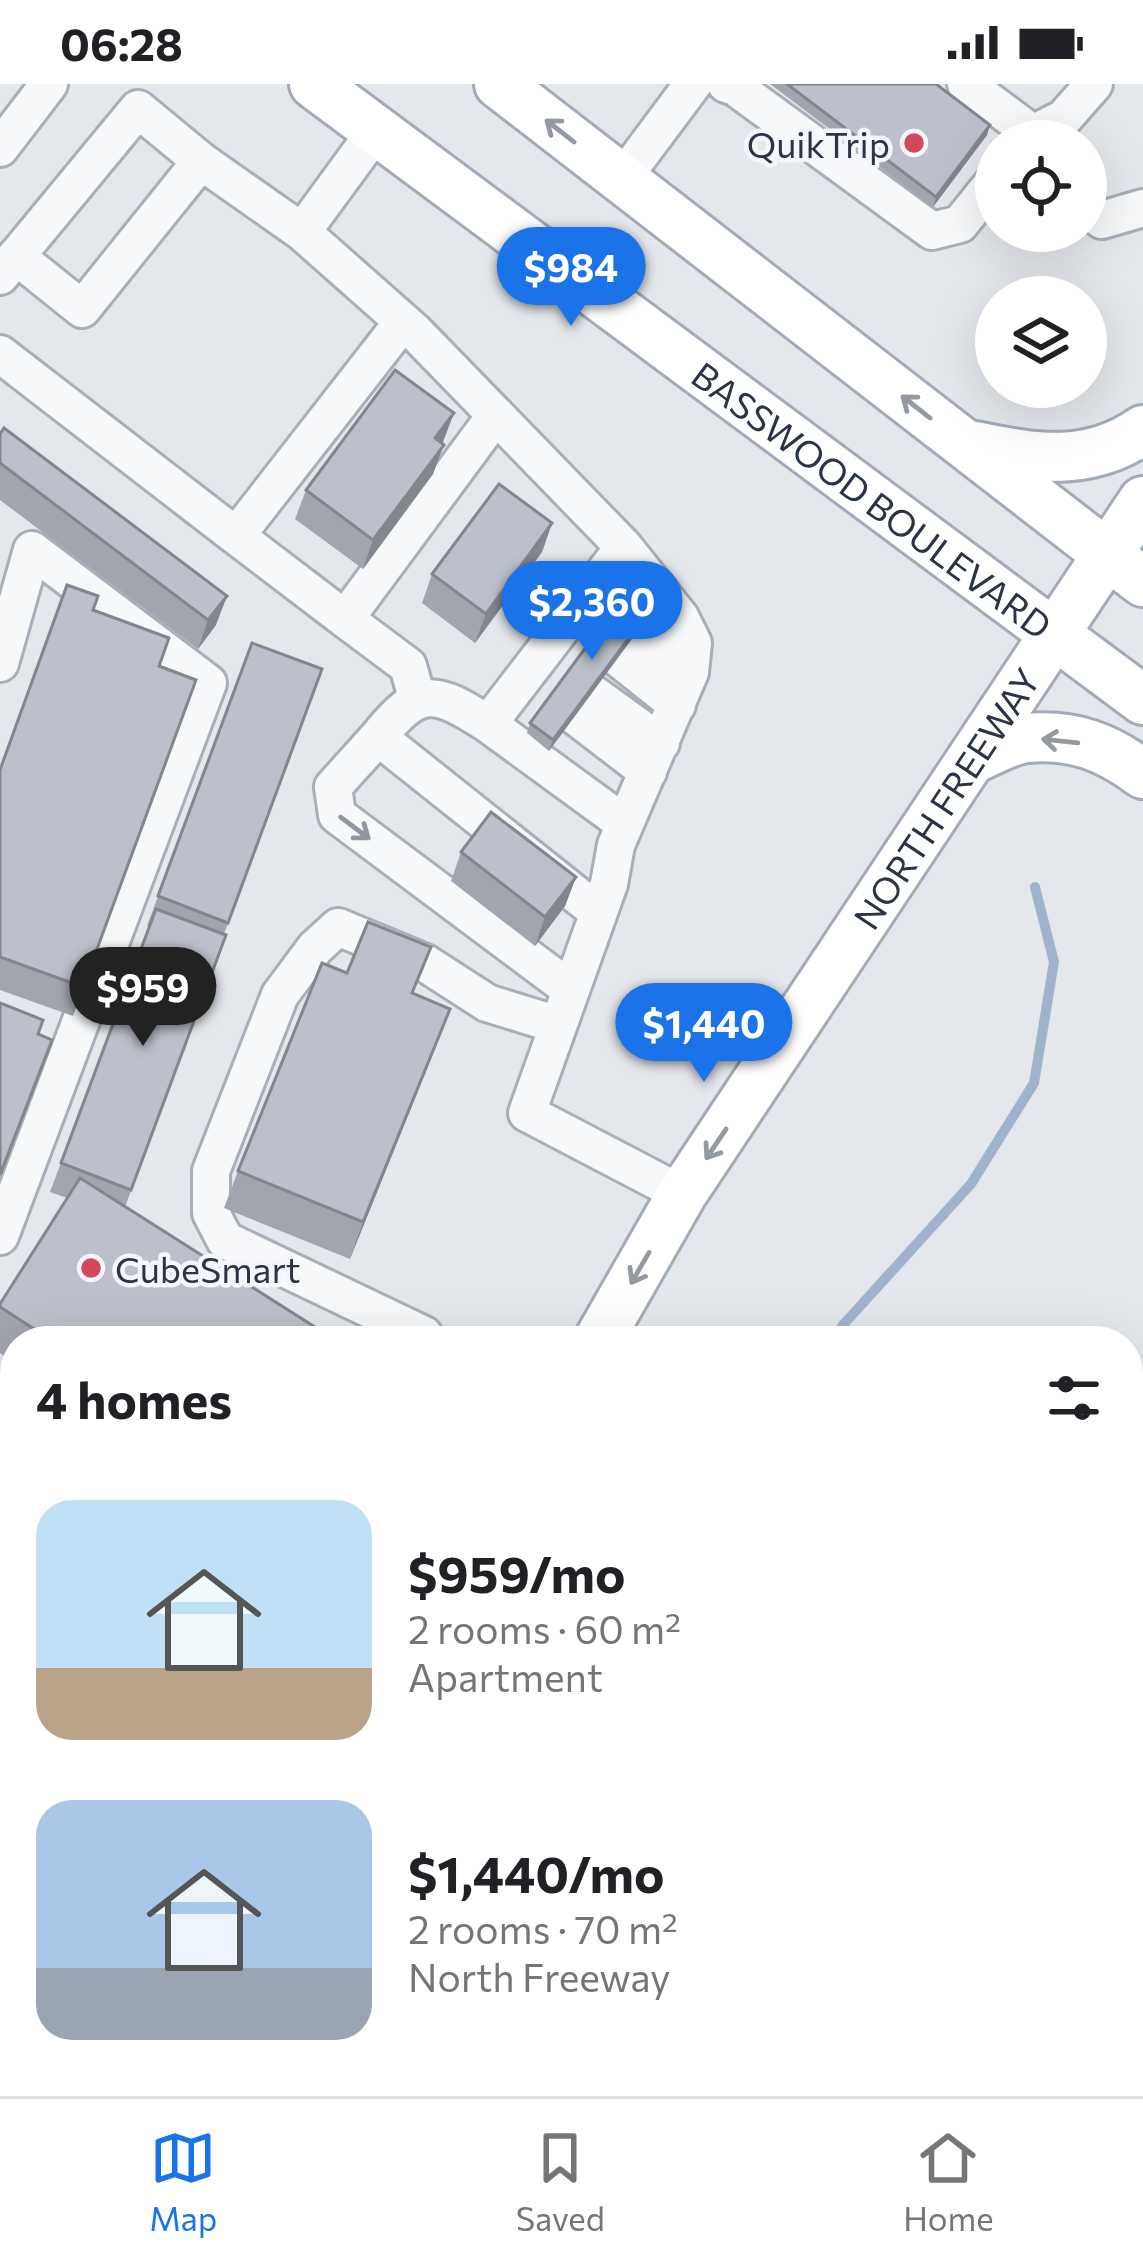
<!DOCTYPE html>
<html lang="en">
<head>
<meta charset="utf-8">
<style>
  body { margin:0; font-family:Commissioner,sans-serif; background:#f2f2f2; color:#202124; height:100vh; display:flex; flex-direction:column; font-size:45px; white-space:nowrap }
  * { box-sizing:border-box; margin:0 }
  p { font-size:39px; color:#757577 }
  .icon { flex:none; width:66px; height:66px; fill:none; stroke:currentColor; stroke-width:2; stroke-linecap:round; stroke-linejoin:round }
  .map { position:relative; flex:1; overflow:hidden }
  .details { position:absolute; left:0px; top:1242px; width:1143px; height:771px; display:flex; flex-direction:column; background:#fff; border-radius:48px 48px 0 0; box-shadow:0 12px 48px #0002 }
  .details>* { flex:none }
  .tools { position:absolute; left:975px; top:36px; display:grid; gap:24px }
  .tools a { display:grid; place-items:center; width:132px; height:132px; border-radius:50%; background:#fff; box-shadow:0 12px 48px #0002; font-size:60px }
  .price { position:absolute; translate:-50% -102px; padding:0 27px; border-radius:42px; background:#1a73e8; color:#fff; font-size:39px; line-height:78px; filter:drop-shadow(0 3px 6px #0008) }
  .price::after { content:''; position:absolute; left:50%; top:72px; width:36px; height:27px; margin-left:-18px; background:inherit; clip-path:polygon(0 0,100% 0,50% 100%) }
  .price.active { background:#222; color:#fff }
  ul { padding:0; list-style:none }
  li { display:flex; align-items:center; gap:36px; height:300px; padding:0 36px }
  li span { display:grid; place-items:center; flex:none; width:336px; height:240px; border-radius:36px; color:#555 }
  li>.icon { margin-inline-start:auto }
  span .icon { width:144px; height:144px; fill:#fffc; stroke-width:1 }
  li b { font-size:51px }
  h2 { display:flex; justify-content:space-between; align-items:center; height:144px; padding:0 36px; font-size:51px }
  .status { display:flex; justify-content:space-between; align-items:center; height:84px; padding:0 60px; background:#fff; direction:ltr }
  .status svg { height:33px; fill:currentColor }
  .dock { display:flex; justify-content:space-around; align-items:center; height:168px; border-top:3px solid #e0e0e0; background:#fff; font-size:33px; color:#757577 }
  .dock a { display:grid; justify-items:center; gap:6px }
  .dock .active { color:#1a73e8 }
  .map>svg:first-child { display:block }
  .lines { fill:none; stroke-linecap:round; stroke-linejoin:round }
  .stream { stroke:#9fb4cc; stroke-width:10 }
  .minor-casing { stroke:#a9aeb7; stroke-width:42 }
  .major-casing { stroke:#a3abb8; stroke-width:54 }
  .highway-casing { stroke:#8b94a3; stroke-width:60 }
  .minor { stroke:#f7f8fa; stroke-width:36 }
  .major { stroke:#fff; stroke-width:48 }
  .highway { stroke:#fff; stroke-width:54 }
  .wall { fill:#a1a5ae }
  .shaded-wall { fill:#83868d }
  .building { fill:#bbc0ca; stroke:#83868d; stroke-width:3 }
  .oneway { stroke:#959aa2 }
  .oneway2 { stroke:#9196a0 }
  .poi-dot { fill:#d1495b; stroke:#f4f6f9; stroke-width:4.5 }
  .labels { text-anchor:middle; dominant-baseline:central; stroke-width:9; stroke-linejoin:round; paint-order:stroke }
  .poi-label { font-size:36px; fill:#2b3445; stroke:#f4f6f9; text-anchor:end }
  .street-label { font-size:36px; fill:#2b3445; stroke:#f4f6f9 }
</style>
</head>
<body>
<div class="status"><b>06:28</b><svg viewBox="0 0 49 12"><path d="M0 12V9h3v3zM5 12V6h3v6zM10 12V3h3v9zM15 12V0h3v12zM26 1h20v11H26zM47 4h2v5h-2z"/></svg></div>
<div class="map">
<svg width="1143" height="2012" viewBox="0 0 1143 2012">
  <rect width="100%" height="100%" fill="#e4e7ec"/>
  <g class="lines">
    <path class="stream" d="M 833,1257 L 843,1241 L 971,1100 L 1034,999 L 1054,878 L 1035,803
      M 584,2012 L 588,1998"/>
    <defs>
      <path id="minor" d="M 726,0 L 735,3 L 932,147 L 960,140 L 996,95
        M 966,0 L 1033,50 L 1064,34 L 1094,0
        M 376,47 L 302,148 L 415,248 L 624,463 L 680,533 L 693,559 L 690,588 L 616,761 L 609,800 L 527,1029 L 682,1110
        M 0,64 L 49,0
        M 622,95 L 693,0
        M 1086,124 L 1102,136 L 1143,124
        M 16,172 L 82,225 L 201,77
        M 0,192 L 138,25 L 201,77 L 302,148
        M 402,239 L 236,452 L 345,535 L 496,331
        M 0,270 L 236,452
        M 345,535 L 408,582 L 417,614
        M 638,547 L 690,588
        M 618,574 L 677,621
        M 0,579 L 32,466 L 208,599 L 0,1152
        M 592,609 L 661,659
        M 575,632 L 648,688
        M 488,640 L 625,740
        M 378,653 L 333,703 L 337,731 L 570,905
        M 598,828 L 378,653 C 419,602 434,605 488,640 L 624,463
        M 424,1251 L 225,1156 L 211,1129 L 211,1087 L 280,911 L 315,864 L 338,843 L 425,879 L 487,919 L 558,941
        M 0,1307 L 15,1317
        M 0,1655 L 15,1666
        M 0,1872 L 15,1819"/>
      <g id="major">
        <path id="s1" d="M 314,0 L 1143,616"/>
        <path d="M 499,0 L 1143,498"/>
        <path d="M 975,362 C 1035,374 1088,384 1143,346"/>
        <path d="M 973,675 C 989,668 1009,656 1027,654 C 1074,650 1107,663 1143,690"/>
        <path id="s2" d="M 598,1257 L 682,1110 L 1143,417"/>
        <path d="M 306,2012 L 310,1998"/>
      </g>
      <path id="highway" d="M 1128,1437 L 1143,1406
        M 1128,1612 L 1143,1582
        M 1128,1734 L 1143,1705
        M 1128,1939 L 1143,1910
        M 378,2012 L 380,1998
        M 840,2012 L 847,1998
        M 931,2012 L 938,1998
        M 986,2012 L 993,1998
        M 1090,2012 L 1097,1998"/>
    </defs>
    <use href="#minor" class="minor-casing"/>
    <use href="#major" class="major-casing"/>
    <use href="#highway" class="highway-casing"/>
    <use href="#minor" class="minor"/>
    <use href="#major" class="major"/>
    <use href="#highway" class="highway"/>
  </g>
  <path class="wall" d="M 770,0 L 936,0 L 987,51 L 933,123 Z
    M 0,350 L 216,541 L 198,565 L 0,416 Z
    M 442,359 L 433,390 L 363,485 L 295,435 L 306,406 Z
    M 552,439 L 542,468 L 475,559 L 422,519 L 432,490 Z
    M 655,519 L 651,529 L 549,667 L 527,649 L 530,639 Z
    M 93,526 L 159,582 L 196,596 L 73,932 L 0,906 L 0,686 Z
    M 252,559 L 322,585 L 224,850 L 216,880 L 125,1123 L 337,1257 L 15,1257 L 15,1279 L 0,1269 L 0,1220 L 67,1114 L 50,1108 L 150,842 L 147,842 Z
    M 461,768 L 576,793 L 565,822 L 535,862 L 451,797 Z
    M 347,889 L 413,910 L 450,925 L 350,1175 L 224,1124 L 238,1087 Z
    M 0,1425 L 15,1434 L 15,1555 L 8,1566 L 0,1561 Z"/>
  <path class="shaded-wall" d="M 990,41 L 987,51 L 933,123 L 936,113 Z
    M 454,329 L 443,358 L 425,383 L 435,354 Z
    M 444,361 L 433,390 L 363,485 L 373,456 Z
    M 552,439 L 542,468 L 475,559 L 486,530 Z
    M 227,512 L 216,541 L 198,565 L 208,536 Z
    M 655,519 L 651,529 L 549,667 L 553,656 Z
    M 576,793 L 565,822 L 535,862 L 545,833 Z
    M 450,925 L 436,962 L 350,1175 L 363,1138 Z"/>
  <path class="building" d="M 787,0 L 936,0 L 990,41 L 936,113 Z
    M 395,286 L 454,329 L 435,354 L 444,361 L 373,456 L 306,406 Z
    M 4,344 L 227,512 L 208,536 L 0,379 L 0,350 Z
    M 499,400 L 552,439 L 486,530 L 432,490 Z
    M 67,501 L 98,512 L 93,526 L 169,554 L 159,582 L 196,596 L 83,903 L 0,873 L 0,686 Z
    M 631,502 L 655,519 L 553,656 L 530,639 Z
    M 252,559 L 322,585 L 228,839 L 158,812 Z
    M 491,728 L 576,793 L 545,833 L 461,768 Z
    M 156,825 L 226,851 L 131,1106 L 61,1079 Z
    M 368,838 L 431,863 L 412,909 L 450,925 L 363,1138 L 238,1087 L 322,879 L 347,889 Z
    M 0,919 L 43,936 L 38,950 L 52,956 L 0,1091 Z
    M 80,1094 L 337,1257 L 53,1257 L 0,1223 L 0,1220 Z
    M 0,1425 L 15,1434 L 15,1546 L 0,1537 Z
    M 40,1998 L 133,1998 L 139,2000 L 136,2012 L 45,2012 L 37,2010 Z"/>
  <defs><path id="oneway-shaft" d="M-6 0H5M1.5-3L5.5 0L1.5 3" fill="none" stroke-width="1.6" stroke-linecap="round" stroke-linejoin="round" transform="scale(3)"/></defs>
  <g class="oneway">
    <use href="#oneway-shaft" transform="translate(560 47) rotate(-142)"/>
    <use href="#oneway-shaft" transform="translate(916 323) rotate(-142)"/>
    <use href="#oneway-shaft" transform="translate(1060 657) rotate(-174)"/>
    <use href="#oneway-shaft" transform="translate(716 1060) rotate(124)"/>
    <use href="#oneway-shaft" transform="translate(640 1184) rotate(120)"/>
  </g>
  <use class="oneway2" href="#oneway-shaft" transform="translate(355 744) rotate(37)"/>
  <g class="poi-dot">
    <circle cx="914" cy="59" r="12"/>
    <circle cx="91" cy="1184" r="12"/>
  </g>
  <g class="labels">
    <g class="poi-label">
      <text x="890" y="59">QuikTrip</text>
      <text x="115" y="1184" text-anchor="start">CubeSmart</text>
    </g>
    <g class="street-label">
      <text stroke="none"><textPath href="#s1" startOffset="696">BASSWOOD BOULEVARD</textPath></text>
      <text stroke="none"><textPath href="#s2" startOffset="645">NORTH FREEWAY</textPath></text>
    </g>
  </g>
</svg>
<div class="tools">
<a><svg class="icon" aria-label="locate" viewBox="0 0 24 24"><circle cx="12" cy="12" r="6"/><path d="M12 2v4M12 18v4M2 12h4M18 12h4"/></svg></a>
<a><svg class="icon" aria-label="layers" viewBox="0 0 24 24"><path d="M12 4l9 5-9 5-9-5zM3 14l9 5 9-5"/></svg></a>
</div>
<b class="price" style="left:571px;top:245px">$984</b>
<b class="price" style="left:592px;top:579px">$2,360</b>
<b class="price active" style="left:143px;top:965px">$959</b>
<b class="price" style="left:704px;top:1001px">$1,440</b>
<section class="details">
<h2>4 homes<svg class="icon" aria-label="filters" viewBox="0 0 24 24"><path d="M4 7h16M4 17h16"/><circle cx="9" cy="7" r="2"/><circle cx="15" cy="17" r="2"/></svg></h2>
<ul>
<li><span style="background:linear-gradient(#bfe0f5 70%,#b9a48a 0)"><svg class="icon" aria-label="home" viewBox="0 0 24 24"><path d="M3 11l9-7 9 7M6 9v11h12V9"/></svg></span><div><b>$959/mo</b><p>2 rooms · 60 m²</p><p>Apartment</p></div></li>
<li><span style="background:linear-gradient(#a9c7e8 70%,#9aa5b1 0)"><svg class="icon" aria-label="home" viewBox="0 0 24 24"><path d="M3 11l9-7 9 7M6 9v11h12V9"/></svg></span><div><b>$1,440/mo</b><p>2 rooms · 70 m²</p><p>North Freeway</p></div></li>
</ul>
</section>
</div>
<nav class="dock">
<a class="active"><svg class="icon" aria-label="map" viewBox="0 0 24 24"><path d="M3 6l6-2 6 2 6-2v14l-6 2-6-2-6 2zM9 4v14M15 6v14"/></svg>Map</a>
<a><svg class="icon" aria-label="saved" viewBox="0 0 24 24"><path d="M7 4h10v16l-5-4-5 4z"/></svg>Saved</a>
<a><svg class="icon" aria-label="home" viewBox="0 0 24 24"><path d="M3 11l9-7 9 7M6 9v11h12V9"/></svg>Home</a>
</nav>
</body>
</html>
